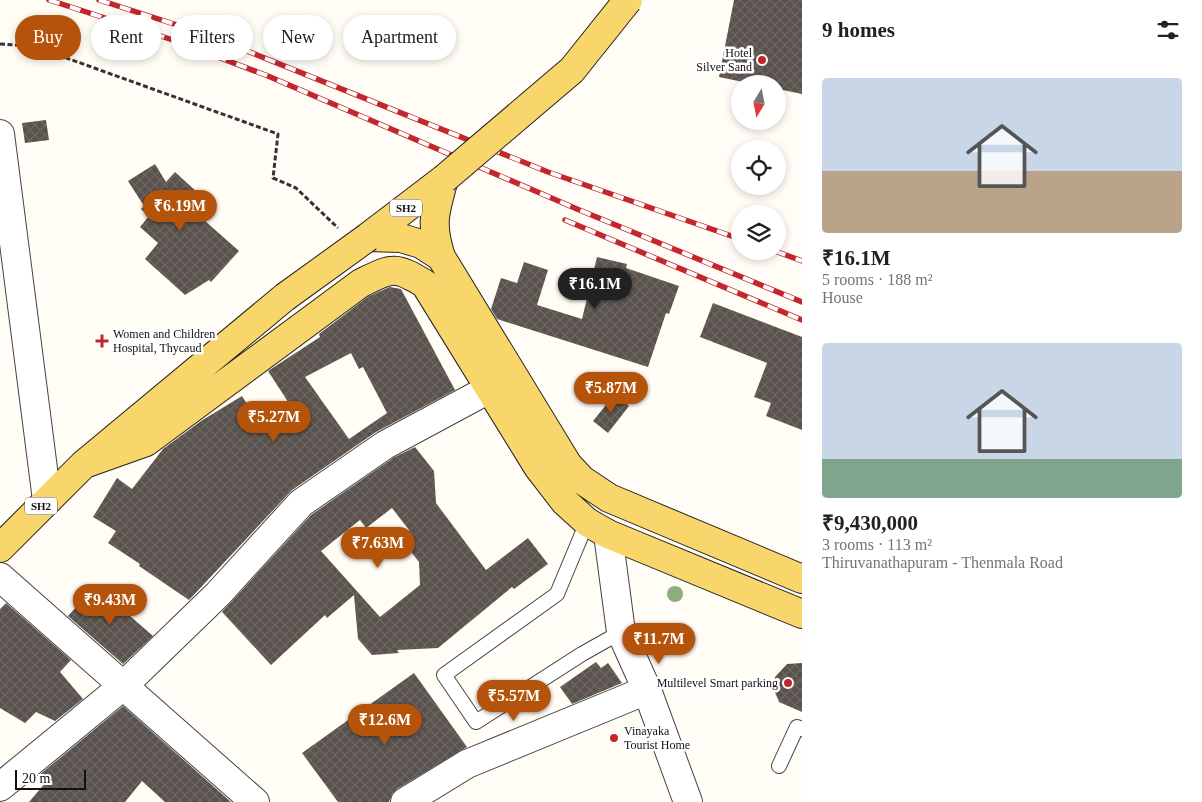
<!DOCTYPE html>
<html lang="en">
<head>
<meta charset="utf-8">
<style>
  body { margin:0; font-family:Georgia,serif; background:#f6f6f6; color:#202124; height:100vh; display:flex; flex-direction:column; font-size:19px; white-space:nowrap }
  * { box-sizing:border-box; margin:0 }
  p { font-size:16px; color:#757577 }
  .icon { flex:none; width:28px; height:28px; fill:none; stroke:currentColor; stroke-width:2; stroke-linecap:round; stroke-linejoin:round }
  .map { position:relative; flex:1; overflow:hidden }
  .sheet { display:flex; flex-direction:column; background:#fff; width:400px }
  .sheet>* { flex:none }
  .banner { position:absolute; left:15px; top:15px; width:475px; height:45px; display:flex; gap:10px }
  .needle { width:32px; rotate:190deg }
  .buttons { position:absolute; left:731px; top:75px; display:grid; gap:10px }
  .buttons a { display:grid; place-items:center; width:55px; height:55px; border-radius:50%; background:#fff; box-shadow:0 2px 8px #0003; font-size:25px }
  .scale { position:absolute; left:15px; bottom:12px; width:71px; box-sizing:border-box; padding-left:5px; border:2px solid #111; border-top:0; font-size:14px; line-height:18px; white-space:nowrap; color:#111; -webkit-text-stroke:4px #fff; paint-order:stroke }
  .price { position:absolute; translate:-50% -42px; padding:0 11px; border-radius:18px; background:#b45309; color:#fff; font-size:16px; line-height:32px; filter:drop-shadow(0 1px 2px #0008) }
  .price::after { content:''; position:absolute; left:50%; top:30px; width:15px; height:11px; margin-left:-8px; background:inherit; clip-path:polygon(0 0,100% 0,50% 100%) }
  .price.on { background:#222; color:#fff }
  ul { padding:0; list-style:none }
  li { display:grid; align-content:center; gap:10px; height:265px; padding:0 20px }
  li span { display:grid; place-items:center; height:155px; border-radius:5px; color:#555 }
  li>.icon { margin-inline-start:auto }
  span .icon { width:90px; height:90px; fill:#fffc; stroke-width:1 }
  li b { font-size:21px }
  h2 { display:flex; justify-content:space-between; align-items:center; height:60px; padding:0 20px; font-size:21px }
  .pill { padding:0 18px; border-radius:22px; background:#fff; box-shadow:0 2px 8px #0003; font-size:18px; line-height:45px }
  .pill.on { background:#b45309; color:#fff }
  main { display:flex; flex:1; min-height:0 }
  .map>svg:first-child { display:block }
  .building { fill:url(#building-cross-hatch); fill-rule:evenodd }
  .lines { fill:none; stroke-linecap:round; stroke-linejoin:round }
  .lane-casing { stroke:#444; stroke-width:16 }
  .street-casing { stroke:#444; stroke-width:30 }
  .primary-casing { stroke:#222; stroke-width:30 }
  .path { stroke:#333; stroke-width:3; stroke-dasharray:5 2.5; stroke-linecap:butt }
  .lane { stroke:#fff; stroke-width:14 }
  .street { stroke:#fff; stroke-width:28 }
  .primary { stroke:#f9d66b; stroke-width:28 }
  .rail-casing { stroke:#c4262e; stroke-width:5.5 }
  .rail { stroke:#fff; stroke-width:4; stroke-dasharray:11; stroke-linecap:butt }
  .primary-bridge-casing { stroke:#222; stroke-width:30; stroke-linecap:butt }
  .primary-bridge { stroke:#f9d66b; stroke-width:28 }
  .tree { fill:#8dad7f }
  .poi-dot { fill:#c4262e; stroke:#fff; stroke-width:2 }
  .labels { text-anchor:middle; dominant-baseline:central; stroke-width:5; stroke-linejoin:round; paint-order:stroke }
  .shield { fill:#fff; stroke:#585858; stroke-width:1 }
  .shield-label { font-size:11px; font-weight:bold; fill:#111 }
  .poi-label { font-size:12px; fill:#111; stroke:#fff; text-anchor:end }
</style>
</head>
<body>
<main>
<div class="map">
<svg width="802" height="802" viewBox="0 0 802 802">
  <defs>
    <pattern id="building-cross-hatch" width="8" height="8" patternUnits="userSpaceOnUse" patternTransform="scale(1.25)"><rect width="8" height="8" fill="#5a524d"/><path d="M0 0l8 8M0 8l8-8" fill="none" stroke="#6d6662"/></pattern>
  </defs>
  <rect width="100%" height="100%" fill="#fffdf5"/>
  <path class="building" d="M 734,0 L 802,0 L 802,94 L 778,89 L 778,84 L 753,84 L 719,77 Z
    M 46,120 L 49,140 L 25,143 L 22,123 Z
    M 155,164 L 166,182 L 175,172 L 198,193 L 187,205 L 239,251 L 211,282 L 209,280 L 185,295 L 145,259 L 158,243 L 140,227 L 149,216 L 141,209 L 144,206 L 128,181 Z
    M 597,257 L 627,264 L 626,268 L 679,286 L 669,314 L 666,313 L 648,367 L 497,319 L 491,309 L 501,278 L 517,283 L 524,262 L 548,270 L 537,305 L 582,319 Z
    M 390,287 L 401,289 L 455,390 L 376,432 L 292,490 L 189,600 L 139,566 L 140,564 L 108,543 L 116,531 L 93,517 L 117,478 L 132,489 L 163,449 L 201,421 L 242,396 L 264,432 L 294,411 L 268,371 L 320,337 L 319,334 L 369,296 ZM 351,353 L 359,369 L 363,367 L 387,413 L 349,439 L 305,377 Z
    M 713,303 L 802,337 L 802,430 L 766,416 L 771,403 L 754,397 L 767,363 L 700,337 Z
    M 615,394 L 629,406 L 608,433 L 593,421 Z
    M 415,447 L 434,471 L 436,503 L 486,570 L 528,538 L 548,564 L 514,589 L 512,587 L 438,648 L 397,650 L 399,653 L 372,655 L 358,639 L 354,595 L 327,618 L 325,615 L 271,665 L 222,612 L 311,515 L 393,458 ZM 392,508 L 409,530 L 411,552 L 419,562 L 420,585 L 380,617 L 321,551 L 360,520 L 366,528 Z
    M 94,588 L 112,604 L 114,602 L 153,636 L 123,664 L 68,616 Z
    M 6,603 L 71,660 L 60,672 L 83,699 L 55,721 L 36,712 L 25,723 L 0,708 L 0,609 Z
    M 596,662 L 601,668 L 608,663 L 622,683 L 572,704 L 560,687 Z
    M 802,663 L 802,712 L 779,702 L 774,690 L 775,677 L 787,664 Z
    M 414,673 L 467,747 L 397,789 L 392,794 L 389,802 L 338,802 L 302,753 Z
    M 123,706 L 231,802 L 165,802 L 142,781 L 125,802 L 29,802 L 46,782 L 38,776 Z"/>
  <g class="lines">
    <defs>
      <path id="lane" d="M 587,522 L 557,594 L 444,675 L 476,722 L 582,654 L 621,632
        M 779,766 L 797,727 L 802,729"/>
      <path id="street" d="M 0,134 L 47,500
        M 608,534 L 621,632 L 647,690 L 688,802
        M 0,577 L 255,802
        M 0,787 L 123,686 L 218,594 L 301,503 L 385,445 L 491,388
        M 405,802 L 467,764 L 647,690"/>
      <path id="primary" d="M 444,179 C 435,212 430,223 441,257 L 568,465 L 582,480 L 609,498 L 802,579
        M 368,237 L 444,179
        M 368,237 L 401,238 L 421,244 L 441,257
        M 84,464 L 146,442 L 361,283 C 392,268 394,265 425,284 L 538,467 L 565,502 L 587,522 L 608,534 L 802,614
        M 0,548 L 84,464 L 285,297"/>
    </defs>
    <use href="#lane" class="lane-casing"/>
    <use href="#street" class="street-casing"/>
    <use href="#primary" class="primary-casing"/>
    <path class="path" d="M 0,44 L 33,46 L 278,134 L 273,178 L 296,188 L 338,228"/>
    <use href="#lane" class="lane"/>
    <use href="#street" class="street"/>
    <use href="#primary" class="primary"/>
    <defs>
      <path id="rail" d="M 49,0 L 176,41 L 268,76 L 577,209 L 802,302
        M 99,0 L 205,34 L 548,172 L 740,239
        M 565,220 L 802,320
        M 775,251 L 802,261"/>
    </defs>
    <use href="#rail" class="rail-casing"/>
    <use href="#rail" class="rail"/>
    <defs>
      <path id="primary-bridge" d="M 444,179 L 572,70 L 628,0
        M 285,297 L 368,237"/>
    </defs>
    <use href="#primary-bridge" class="primary-bridge-casing"/>
    <use href="#primary-bridge" class="primary-bridge"/>
  </g>
  <circle class="tree" cx="675" cy="594" r="8"/>
  <g class="poi-dot">
    <circle cx="762" cy="60" r="5"/>
    <path d="M99.5 333.5h5v5h5v5h-5v5h-5v-5h-5v-5h5z"/>
    <circle cx="788" cy="683" r="5"/>
    <circle cx="614" cy="738" r="5"/>
  </g>
  <g class="labels">
    <g class="shield">
      <rect x="390" y="199.5" width="32" height="17" rx="4"/>
      <rect x="25" y="497.5" width="32" height="17" rx="4"/>
    </g>
    <g class="shield-label">
      <text x="406" y="208">SH2</text>
      <text x="41" y="506">SH2</text>
    </g>
    <g class="poi-label">
      <text x="752" y="53">Hotel<tspan x="752" dy="14">Silver Sand</tspan></text>
      <text x="113" y="334" text-anchor="start">Women and Children<tspan x="113" dy="14">Hospital, Thycaud</tspan></text>
      <text x="778" y="683">Multilevel Smart parking</text>
      <text x="624" y="731" text-anchor="start">Vinayaka<tspan x="624" dy="14">Tourist Home</tspan></text>
    </g>
  </g>
</svg>
<div class="buttons">
<a><svg class="needle" viewBox="-14 -14 28 28"><path d="M0-13l5 13h-10z" fill="#e53935"/><path d="M0 13l5-13h-10z" fill="#757577"/></svg></a>
<a><svg class="icon" aria-label="locate" viewBox="0 0 24 24"><circle cx="12" cy="12" r="6"/><path d="M12 2v4M12 18v4M2 12h4M18 12h4"/></svg></a>
<a><svg class="icon" aria-label="layers" viewBox="0 0 24 24"><path d="M12 4l9 5-9 5-9-5zM3 14l9 5 9-5"/></svg></a>
</div>
<div class="scale">20 m</div>
<b class="price" style="left:180px;top:232px">₹6.19M</b>
<b class="price on" style="left:595px;top:310px">₹16.1M</b>
<b class="price" style="left:611px;top:414px">₹5.87M</b>
<b class="price" style="left:274px;top:443px">₹5.27M</b>
<b class="price" style="left:378px;top:569px">₹7.63M</b>
<b class="price" style="left:110px;top:626px">₹9.43M</b>
<b class="price" style="left:659px;top:665px">₹11.7M</b>
<b class="price" style="left:514px;top:722px">₹5.57M</b>
<b class="price" style="left:385px;top:746px">₹12.6M</b>
<div class="banner">
<a class="pill on">Buy</a>
<a class="pill">Rent</a>
<a class="pill">Filters</a>
<a class="pill">New</a>
<a class="pill">Apartment</a>
</div>
</div>
<section class="sheet">
<h2>9 homes<svg class="icon" aria-label="filters" viewBox="0 0 24 24"><path d="M4 7h16M4 17h16"/><circle cx="9" cy="7" r="2"/><circle cx="15" cy="17" r="2"/></svg></h2>
<ul>
<li><span style="background:linear-gradient(#c9d6e8 60%,#b9a48a 0)"><svg class="icon" aria-label="home" viewBox="0 0 24 24"><path d="M3 11l9-7 9 7M6 9v11h12V9"/></svg></span><div><b>₹16.1M</b><p>5 rooms · 188 m²</p><p>House</p></div></li>
<li><span style="background:linear-gradient(#c9d6e8 75%,#7fa58c 0)"><svg class="icon" aria-label="home" viewBox="0 0 24 24"><path d="M3 11l9-7 9 7M6 9v11h12V9"/></svg></span><div><b>₹9,430,000</b><p>3 rooms · 113 m²</p><p>Thiruvanathapuram - Thenmala Road</p></div></li>
</ul>
</section>
</main>
</body>
</html>
